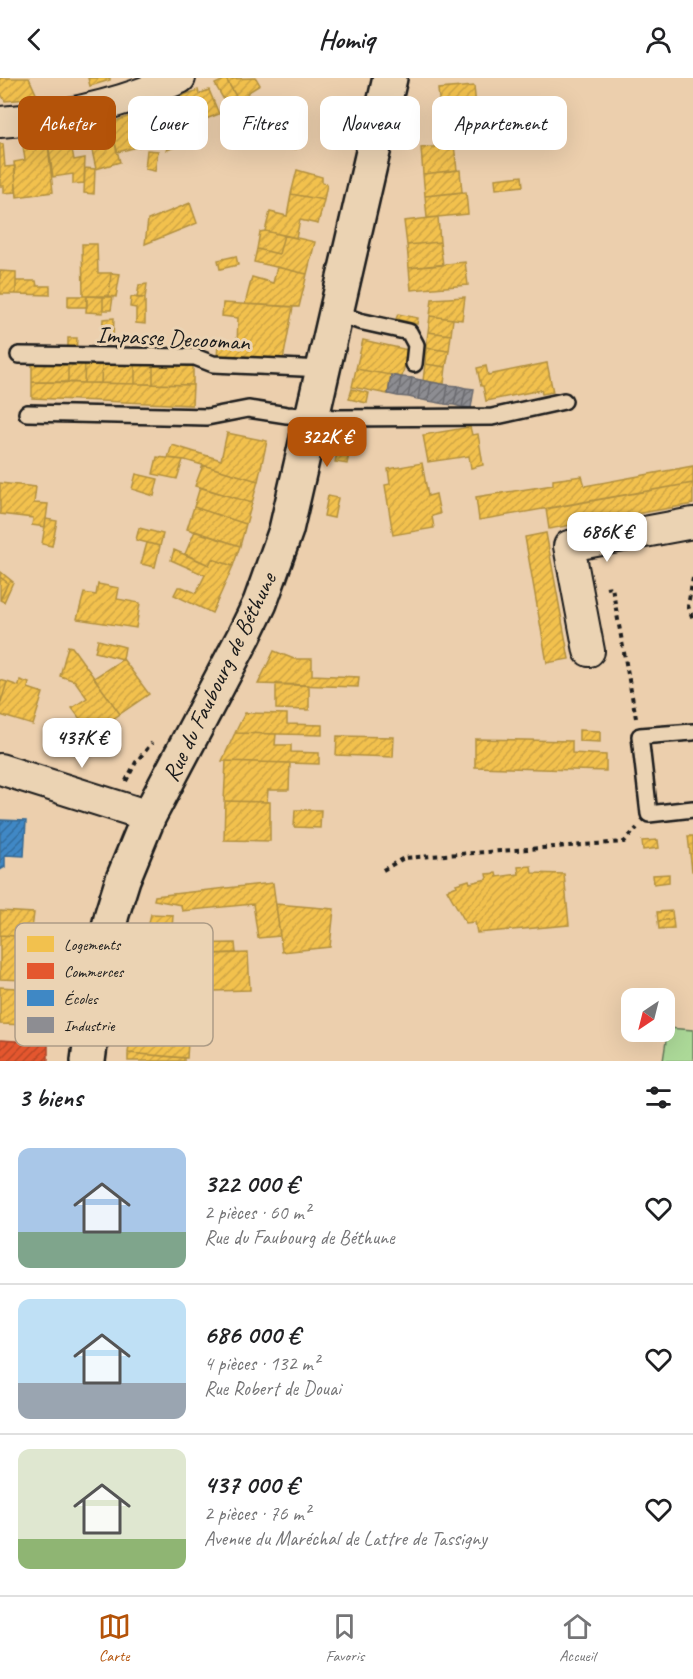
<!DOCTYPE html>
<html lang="fr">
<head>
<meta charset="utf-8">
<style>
  body { margin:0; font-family:Caveat,sans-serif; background:#f2f2f2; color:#202124; height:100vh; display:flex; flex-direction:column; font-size:22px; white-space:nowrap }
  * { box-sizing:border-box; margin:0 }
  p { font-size:20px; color:#757577 }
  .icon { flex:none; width:33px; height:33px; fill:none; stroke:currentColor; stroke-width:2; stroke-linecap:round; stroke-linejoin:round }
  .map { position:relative; height:983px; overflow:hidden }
  .panel { display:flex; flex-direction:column; background:#fff; flex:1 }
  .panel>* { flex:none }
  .top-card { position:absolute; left:18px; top:18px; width:657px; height:54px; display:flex; gap:12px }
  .needle { width:39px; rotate:215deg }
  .fabs { position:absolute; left:621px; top:910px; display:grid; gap:12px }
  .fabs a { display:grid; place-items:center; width:54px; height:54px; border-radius:12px; background:#fff; box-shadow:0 6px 24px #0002; font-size:30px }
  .price { position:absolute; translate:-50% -51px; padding:0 14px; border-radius:12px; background:#fff; color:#222; font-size:20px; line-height:39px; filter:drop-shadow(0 2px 3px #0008) }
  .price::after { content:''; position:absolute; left:50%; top:36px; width:18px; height:14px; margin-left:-9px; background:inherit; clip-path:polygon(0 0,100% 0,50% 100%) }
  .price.current { background:#b45309; color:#fff }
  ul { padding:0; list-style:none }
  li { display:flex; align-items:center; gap:18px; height:150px; padding:0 18px }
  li+li { border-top:2px solid #e0e0e0 }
  li span { display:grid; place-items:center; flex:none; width:168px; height:120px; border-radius:12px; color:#555 }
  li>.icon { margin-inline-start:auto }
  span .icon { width:72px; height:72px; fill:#fffc; stroke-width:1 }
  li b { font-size:26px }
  h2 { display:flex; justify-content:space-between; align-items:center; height:72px; padding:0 18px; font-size:26px }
  .chip { padding:0 21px; border-radius:12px; background:#fff; box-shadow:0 6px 24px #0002; font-size:21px; line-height:54px }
  .chip.current { background:#b45309; color:#fff }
  header { display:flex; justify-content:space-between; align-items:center; height:78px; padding:0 18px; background:#fff; font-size:27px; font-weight:800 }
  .menu { display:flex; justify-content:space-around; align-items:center; height:84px; border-top:2px solid #e0e0e0; background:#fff; font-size:16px; color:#757577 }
  .menu a { display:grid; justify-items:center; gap:3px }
  .menu .current { color:#b45309 }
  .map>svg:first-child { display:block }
  .park { fill:#acd998; stroke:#647a5a; stroke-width:1.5 }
  .homes { fill:url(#homes-hatch); stroke:#b2903f; stroke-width:1.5 }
  .shops { fill:url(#shops-hatch); stroke:#a84529; stroke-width:1.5 }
  .schools { fill:url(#schools-hatch); stroke:#346892; stroke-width:1.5 }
  .industry { fill:url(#industry-hatch); stroke:#6b6b6f; stroke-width:1.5 }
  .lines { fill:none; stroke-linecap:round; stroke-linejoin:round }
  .service-casing { stroke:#1c1c1c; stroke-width:20 }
  .minor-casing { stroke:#1c1c1c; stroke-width:34 }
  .tertiary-casing { stroke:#1c1c1c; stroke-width:38 }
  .path { stroke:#1c1c1c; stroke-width:4; stroke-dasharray:4.5 4.5; stroke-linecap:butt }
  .service { stroke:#ebd3b3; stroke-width:15 }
  .minor { stroke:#ebd3b3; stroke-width:30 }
  .tertiary { stroke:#ebd3b3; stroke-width:33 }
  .labels { text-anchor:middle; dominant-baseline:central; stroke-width:6; stroke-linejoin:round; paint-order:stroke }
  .street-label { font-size:24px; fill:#1c1c1c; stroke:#ebd3b3 }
  .key { fill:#ebd3b3; stroke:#ad9c86; stroke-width:1.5 }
  .key-label { font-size:16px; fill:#1c1c1c }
</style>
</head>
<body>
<header><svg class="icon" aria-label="back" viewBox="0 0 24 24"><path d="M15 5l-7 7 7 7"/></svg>Homiq<svg class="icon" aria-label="person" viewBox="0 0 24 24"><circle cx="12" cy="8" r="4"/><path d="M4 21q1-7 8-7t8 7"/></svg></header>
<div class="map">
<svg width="693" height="983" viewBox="0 0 693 983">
  <defs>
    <pattern id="homes-hatch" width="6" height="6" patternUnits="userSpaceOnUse" patternTransform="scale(1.5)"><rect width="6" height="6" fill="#f2c14e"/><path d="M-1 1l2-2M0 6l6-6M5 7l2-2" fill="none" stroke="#cfa544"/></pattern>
    <pattern id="shops-hatch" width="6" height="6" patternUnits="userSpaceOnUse" patternTransform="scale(1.5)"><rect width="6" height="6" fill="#e4572e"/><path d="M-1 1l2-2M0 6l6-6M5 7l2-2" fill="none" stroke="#b84726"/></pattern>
    <pattern id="schools-hatch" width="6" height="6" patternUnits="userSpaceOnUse" patternTransform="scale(1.5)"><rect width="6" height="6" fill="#3f88c5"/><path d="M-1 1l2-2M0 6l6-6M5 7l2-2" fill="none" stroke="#346e9f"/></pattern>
    <pattern id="industry-hatch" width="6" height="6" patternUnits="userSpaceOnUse" patternTransform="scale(1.5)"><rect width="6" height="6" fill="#8d8d92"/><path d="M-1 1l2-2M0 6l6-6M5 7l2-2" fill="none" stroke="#727276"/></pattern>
  </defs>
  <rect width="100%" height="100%" fill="#eccfad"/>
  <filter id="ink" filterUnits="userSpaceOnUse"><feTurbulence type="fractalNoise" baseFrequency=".0167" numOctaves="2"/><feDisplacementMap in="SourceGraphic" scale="12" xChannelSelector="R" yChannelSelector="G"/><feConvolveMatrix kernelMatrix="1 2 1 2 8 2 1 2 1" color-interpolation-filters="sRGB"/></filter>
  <g filter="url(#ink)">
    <path class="park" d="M 668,950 L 693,952 L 693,983 L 663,983 Z"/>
    <path class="homes" d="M 0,0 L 29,0 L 38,20 L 5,23 L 0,14 Z
      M 88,0 L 110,0 L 110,2 L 90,8 Z
      M 256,0 L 260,7 L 247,15 L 257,32 L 247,37 L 226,1 Z
      M 226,1 L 244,32 L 232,36 L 215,6 Z
      M 474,8 L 477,39 L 441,42 L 438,11 Z
      M 198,12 L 199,16 L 209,12 L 219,36 L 190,47 L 179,19 Z
      M 179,19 L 195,61 L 167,72 L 151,35 L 162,31 L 160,27 Z
      M 142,34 L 152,58 L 141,61 L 142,68 L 117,74 L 110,45 Z
      M 477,39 L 479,64 L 443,68 L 441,42 Z
      M 110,45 L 120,84 L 96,91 L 87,49 Z
      M 275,45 L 302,52 L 296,71 L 273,66 L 265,59 Z
      M 64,54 L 67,67 L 71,66 L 74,82 L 85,80 L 84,105 L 73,106 L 73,96 L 53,99 L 47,57 Z
      M 47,57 L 53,114 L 17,119 L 14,84 L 25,82 L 22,61 Z
      M 0,66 L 3,66 L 5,89 L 15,88 L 16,114 L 4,115 L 4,108 L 0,108 Z
      M 454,67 L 457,92 L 423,96 L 421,70 Z
      M 147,72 L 158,73 L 155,93 L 145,91 Z
      M 85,90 L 95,91 L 94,116 L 84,115 Z
      M 297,92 L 322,99 L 322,105 L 327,106 L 324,122 L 291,116 Z
      M 460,92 L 462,114 L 425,118 L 423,96 Z
      M 522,98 L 523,108 L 496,111 L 495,101 Z
      M 466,114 L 468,136 L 427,140 L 425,118 Z
      M 291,116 L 324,122 L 318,146 L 300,142 L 296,160 L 265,153 L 270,134 L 287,138 Z
      M 190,125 L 197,145 L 145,166 L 148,142 Z
      M 438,139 L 440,164 L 407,167 L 404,143 Z
      M 265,153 L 284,157 L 279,176 L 257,171 L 260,154 Z
      M 284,157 L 315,164 L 307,196 L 254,184 L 257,171 L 279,176 Z
      M 440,164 L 443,187 L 409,190 L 407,167 Z
      M 82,166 L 97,166 L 98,195 L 111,195 L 109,218 L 83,218 Z
      M 236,178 L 238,187 L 220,191 L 218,182 Z
      M 465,184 L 468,207 L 411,212 L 409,190 Z
      M 277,189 L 307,196 L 299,229 L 245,226 L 252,199 L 273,205 Z
      M 0,193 L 16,194 L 16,216 L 0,216 Z
      M 111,195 L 120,196 L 116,219 L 109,218 Z
      M 16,203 L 36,203 L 37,208 L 50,208 L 50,217 L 16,216 Z
      M 147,206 L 145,220 L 137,220 L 139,207 Z
      M 68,218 L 87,218 L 87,229 L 68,229 Z
      M 87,218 L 103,219 L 103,235 L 86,234 Z
      M 103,219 L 113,219 L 111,232 L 103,232 Z
      M 131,219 L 145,220 L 145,246 L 136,245 L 136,230 L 130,229 Z
      M 465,219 L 462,242 L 430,238 L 432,221 Z
      M 223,225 L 293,229 L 283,282 L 217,280 L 218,266 L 237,267 L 238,240 L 222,238 Z
      M 398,236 L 418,240 L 417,246 L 396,241 Z
      M 430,238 L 453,241 L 451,257 L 428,254 Z
      M 114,240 L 113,261 L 102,261 L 103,241 Z
      M 428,254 L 451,257 L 449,273 L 426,270 Z
      M 68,260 L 77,260 L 76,276 L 68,276 Z
      M 363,262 L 408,272 L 402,299 L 356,291 Z
      M 426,270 L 449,273 L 446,289 L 425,286 Z
      M 32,283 L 68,283 L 68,304 L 32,304 Z
      M 68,283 L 85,284 L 84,305 L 68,304 Z
      M 85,284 L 102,284 L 101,305 L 84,305 Z
      M 102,284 L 135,285 L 135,306 L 101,305 Z
      M 135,285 L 153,286 L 153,306 L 135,306 Z
      M 547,285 L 553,314 L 542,316 L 541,312 L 486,323 L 483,308 L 481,308 L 477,290 L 486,288 L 488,297 Z
      M 153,286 L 193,287 L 193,307 L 153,306 Z
      M 425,286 L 446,289 L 444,306 L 423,303 Z
      M 356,291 L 391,297 L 388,316 L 352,309 Z
      M 32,304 L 193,307 L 192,327 L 32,320 Z
      M 352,311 L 369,315 L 367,325 L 349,321 Z
      M 470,349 L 472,357 L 478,356 L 483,387 L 471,390 L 469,378 L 428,384 L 423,357 Z
      M 227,355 L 267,363 L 258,403 L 185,382 L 168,380 L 172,367 L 221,382 Z
      M 340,364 L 351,366 L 347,386 L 335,384 Z
      M 157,379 L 183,382 L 177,401 L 153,396 Z
      M 422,385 L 428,418 L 436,416 L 440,436 L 432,438 L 434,450 L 393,457 L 385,407 L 390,406 L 388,391 Z
      M 203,387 L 258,403 L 252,425 L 195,408 Z
      M 693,388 L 693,405 L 479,442 L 476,419 L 553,407 L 553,402 L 582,398 L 585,408 Z
      M 136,396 L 158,401 L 154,418 L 132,411 Z
      M 0,405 L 36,409 L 34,425 L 48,426 L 45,449 L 32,447 L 33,440 L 0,436 Z
      M 693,405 L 693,426 L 549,451 L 546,431 Z
      M 200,409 L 252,425 L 246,446 L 194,429 Z
      M 328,418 L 338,420 L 334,440 L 324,438 Z
      M 194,429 L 246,446 L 240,468 L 187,451 Z
      M 46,441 L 57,443 L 52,468 L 42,466 Z
      M 139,450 L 163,456 L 160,468 L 136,462 Z
      M 195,453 L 240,468 L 233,488 L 212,481 L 209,487 L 185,476 Z
      M 546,455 L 569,581 L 547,585 L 525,459 Z
      M 147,465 L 160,468 L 155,489 L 141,486 Z
      M 174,472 L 209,487 L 212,481 L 233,488 L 212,535 L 174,517 L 178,509 L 182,509 L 196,515 L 205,497 L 171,482 Z
      M 1,494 L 13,504 L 4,524 L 0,522 L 8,505 L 0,499 Z
      M 0,499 L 8,505 L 0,522 Z
      M 98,506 L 119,510 L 117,521 L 140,525 L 136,550 L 77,541 L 84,515 L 96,517 Z
      M 98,562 L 125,569 L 123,581 L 95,574 Z
      M 68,568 L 72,569 L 120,636 L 91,656 L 72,630 L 87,620 L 75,603 L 60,598 Z
      M 274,573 L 294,581 L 312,581 L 312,597 L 359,599 L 358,609 L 258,606 Z
      M 123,581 L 149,616 L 120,636 L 94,600 Z
      M 0,602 L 7,604 L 0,627 Z
      M 20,602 L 29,605 L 28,610 L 43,615 L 33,647 L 0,637 L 0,627 L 7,604 L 19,608 Z
      M 276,606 L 309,607 L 309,632 L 276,631 Z
      M 245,635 L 287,636 L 287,646 L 322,647 L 322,657 L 235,655 Z
      M 579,652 L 600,653 L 600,664 L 579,663 Z
      M 235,655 L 276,656 L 275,667 L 291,667 L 291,674 L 319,675 L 319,686 L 222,683 Z
      M 337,658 L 394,659 L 393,679 L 336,677 Z
      M 475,661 L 572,663 L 572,675 L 606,677 L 606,693 L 475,689 Z
      M 226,683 L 290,685 L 289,712 L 268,712 L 267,724 L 224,723 Z
      M 225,723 L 270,724 L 270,763 L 224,762 Z
      M 295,732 L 321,732 L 320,750 L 294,749 Z
      M 688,758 L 693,758 L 693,793 L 692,793 Z
      M 658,762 L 659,770 L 643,772 L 642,763 Z
      M 531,788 L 532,795 L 564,796 L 569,847 L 477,855 L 475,844 L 466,845 L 447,812 L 457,808 L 456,806 L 469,802 L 470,805 L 487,801 L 486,796 L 496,795 L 497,799 L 519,796 L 518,789 Z
      M 669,796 L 669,804 L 654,806 L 653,797 Z
      M 273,805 L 280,858 L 258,860 L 253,826 L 182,833 L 181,827 L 154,822 L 155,818 Z
      M 276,826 L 334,831 L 330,869 L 282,874 Z
      M 0,833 L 34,835 L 31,859 L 0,857 Z
      M 672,833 L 673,841 L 658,843 L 657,834 Z
      M 151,836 L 173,837 L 171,866 L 235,865 L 236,875 L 141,878 Z
      M 673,841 L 674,850 L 659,851 L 658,843 Z
      M 0,857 L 31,859 L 26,902 L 0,901 Z
      M 248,875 L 250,912 L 214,913 L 212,876 Z
      M 0,909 L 32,911 L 29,947 L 0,946 Z
      M 130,959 L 188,964 L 187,980 L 128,975 Z
      M 128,975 L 184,980 L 184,983 L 128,983 Z"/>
    <path class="shops" d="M 0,962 L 48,965 L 48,983 L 0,983 Z"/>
    <path class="schools" d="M 0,742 L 26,743 L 24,778 L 5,777 L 5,789 L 0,792 Z"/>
    <path class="industry" d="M 391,297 L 401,299 L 398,318 L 388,316 Z
      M 401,299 L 412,300 L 408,319 L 398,318 Z
      M 412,300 L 421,302 L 418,321 L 408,319 Z
      M 421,302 L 431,304 L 428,323 L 418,321 Z
      M 431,304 L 448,307 L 445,326 L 428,323 Z
      M 448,307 L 458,308 L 454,327 L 445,326 Z
      M 458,308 L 466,310 L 462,329 L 454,327 Z
      M 466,310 L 474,311 L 471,330 L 462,329 Z"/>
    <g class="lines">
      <defs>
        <path id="service" d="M 336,235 L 359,243 L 409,254 L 416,267 L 414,286
          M 19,277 L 195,279 L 213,286 L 324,291
          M 27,335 L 207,339 L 248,331 L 287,337 L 337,340 L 492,339 L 564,323
          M 693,654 L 640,658 L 649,736 L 693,731"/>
        <path id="minor" d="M 0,44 C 61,40 124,25 180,0
          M 589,573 L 569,468 L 693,445
          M 0,691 L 149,738"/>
        <path id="tertiary" d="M 88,983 L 100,888 L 112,836 L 123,801 L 149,738 L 244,558 L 260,525 L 286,452 L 390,0"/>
      </defs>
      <use href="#service" class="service-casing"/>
      <use href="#minor" class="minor-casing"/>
      <use href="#tertiary" class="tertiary-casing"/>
      <path class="path" d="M 693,500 L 688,528 L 693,541
        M 606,510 L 612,509 L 636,640
        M 126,703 L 136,684 L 152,665
        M 383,792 L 404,780 L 624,764 L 637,750"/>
      <use href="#service" class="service"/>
      <use href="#minor" class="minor"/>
      <use href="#tertiary" class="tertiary"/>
    </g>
  </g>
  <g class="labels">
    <g class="street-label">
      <text transform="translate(173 260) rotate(3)">Impasse Decooman</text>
      <text transform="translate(219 599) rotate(-64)">Rue du Faubourg de Béthune</text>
    </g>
  </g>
  <rect x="15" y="845" width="198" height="123" rx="9" class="key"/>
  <rect x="27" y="858" width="27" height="16" fill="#f2c14e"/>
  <rect x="27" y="885" width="27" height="16" fill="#e4572e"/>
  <rect x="27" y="912" width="27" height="16" fill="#3f88c5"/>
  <rect x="27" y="939" width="27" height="16" fill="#8d8d92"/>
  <g class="key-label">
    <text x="64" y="872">Logements</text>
    <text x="64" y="899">Commerces</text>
    <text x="64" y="926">Écoles</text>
    <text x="64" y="953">Industrie</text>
  </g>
</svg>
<div class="fabs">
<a><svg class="needle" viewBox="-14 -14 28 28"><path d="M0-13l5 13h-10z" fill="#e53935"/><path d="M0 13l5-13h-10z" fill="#757577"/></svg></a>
</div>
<b class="price current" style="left:327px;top:390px">322K €</b>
<b class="price" style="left:607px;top:485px">686K €</b>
<b class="price" style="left:82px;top:691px">437K €</b>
<div class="top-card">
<a class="chip current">Acheter</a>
<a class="chip">Louer</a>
<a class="chip">Filtres</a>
<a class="chip">Nouveau</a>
<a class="chip">Appartement</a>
</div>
</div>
<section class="panel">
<h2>3 biens<svg class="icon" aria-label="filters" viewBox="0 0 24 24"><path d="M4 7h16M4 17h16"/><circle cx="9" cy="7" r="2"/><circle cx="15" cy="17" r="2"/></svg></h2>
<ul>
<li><span style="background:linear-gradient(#a9c7e8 70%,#7fa58c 0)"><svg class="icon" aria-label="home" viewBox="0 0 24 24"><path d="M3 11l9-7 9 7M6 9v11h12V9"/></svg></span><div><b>322 000 €</b><p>2 pièces · 60 m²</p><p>Rue du Faubourg de Béthune</p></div><svg class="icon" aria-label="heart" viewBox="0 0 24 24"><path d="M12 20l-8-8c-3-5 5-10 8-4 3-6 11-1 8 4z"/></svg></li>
<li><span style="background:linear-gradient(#bfe0f5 70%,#9aa5b1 0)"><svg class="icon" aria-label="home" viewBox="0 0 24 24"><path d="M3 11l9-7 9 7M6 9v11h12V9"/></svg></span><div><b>686 000 €</b><p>4 pièces · 132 m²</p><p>Rue Robert de Douai</p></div><svg class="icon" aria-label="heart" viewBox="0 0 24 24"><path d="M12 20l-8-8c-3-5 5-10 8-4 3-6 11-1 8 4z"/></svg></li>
<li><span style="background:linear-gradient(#dfe7d0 75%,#8fb573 0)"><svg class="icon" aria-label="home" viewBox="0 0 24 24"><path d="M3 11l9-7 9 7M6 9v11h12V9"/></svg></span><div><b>437 000 €</b><p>2 pièces · 76 m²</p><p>Avenue du Maréchal de Lattre de Tassigny</p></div><svg class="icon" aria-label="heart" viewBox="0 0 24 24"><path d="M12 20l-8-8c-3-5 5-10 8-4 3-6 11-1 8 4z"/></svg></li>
</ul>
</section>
<nav class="menu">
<a class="current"><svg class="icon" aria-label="map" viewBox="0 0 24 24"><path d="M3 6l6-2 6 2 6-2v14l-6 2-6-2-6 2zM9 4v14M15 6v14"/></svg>Carte</a>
<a><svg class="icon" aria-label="saved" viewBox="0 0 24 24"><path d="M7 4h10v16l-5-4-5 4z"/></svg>Favoris</a>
<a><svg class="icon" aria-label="home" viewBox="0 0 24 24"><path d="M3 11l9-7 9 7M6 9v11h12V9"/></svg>Accueil</a>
</nav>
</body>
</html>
